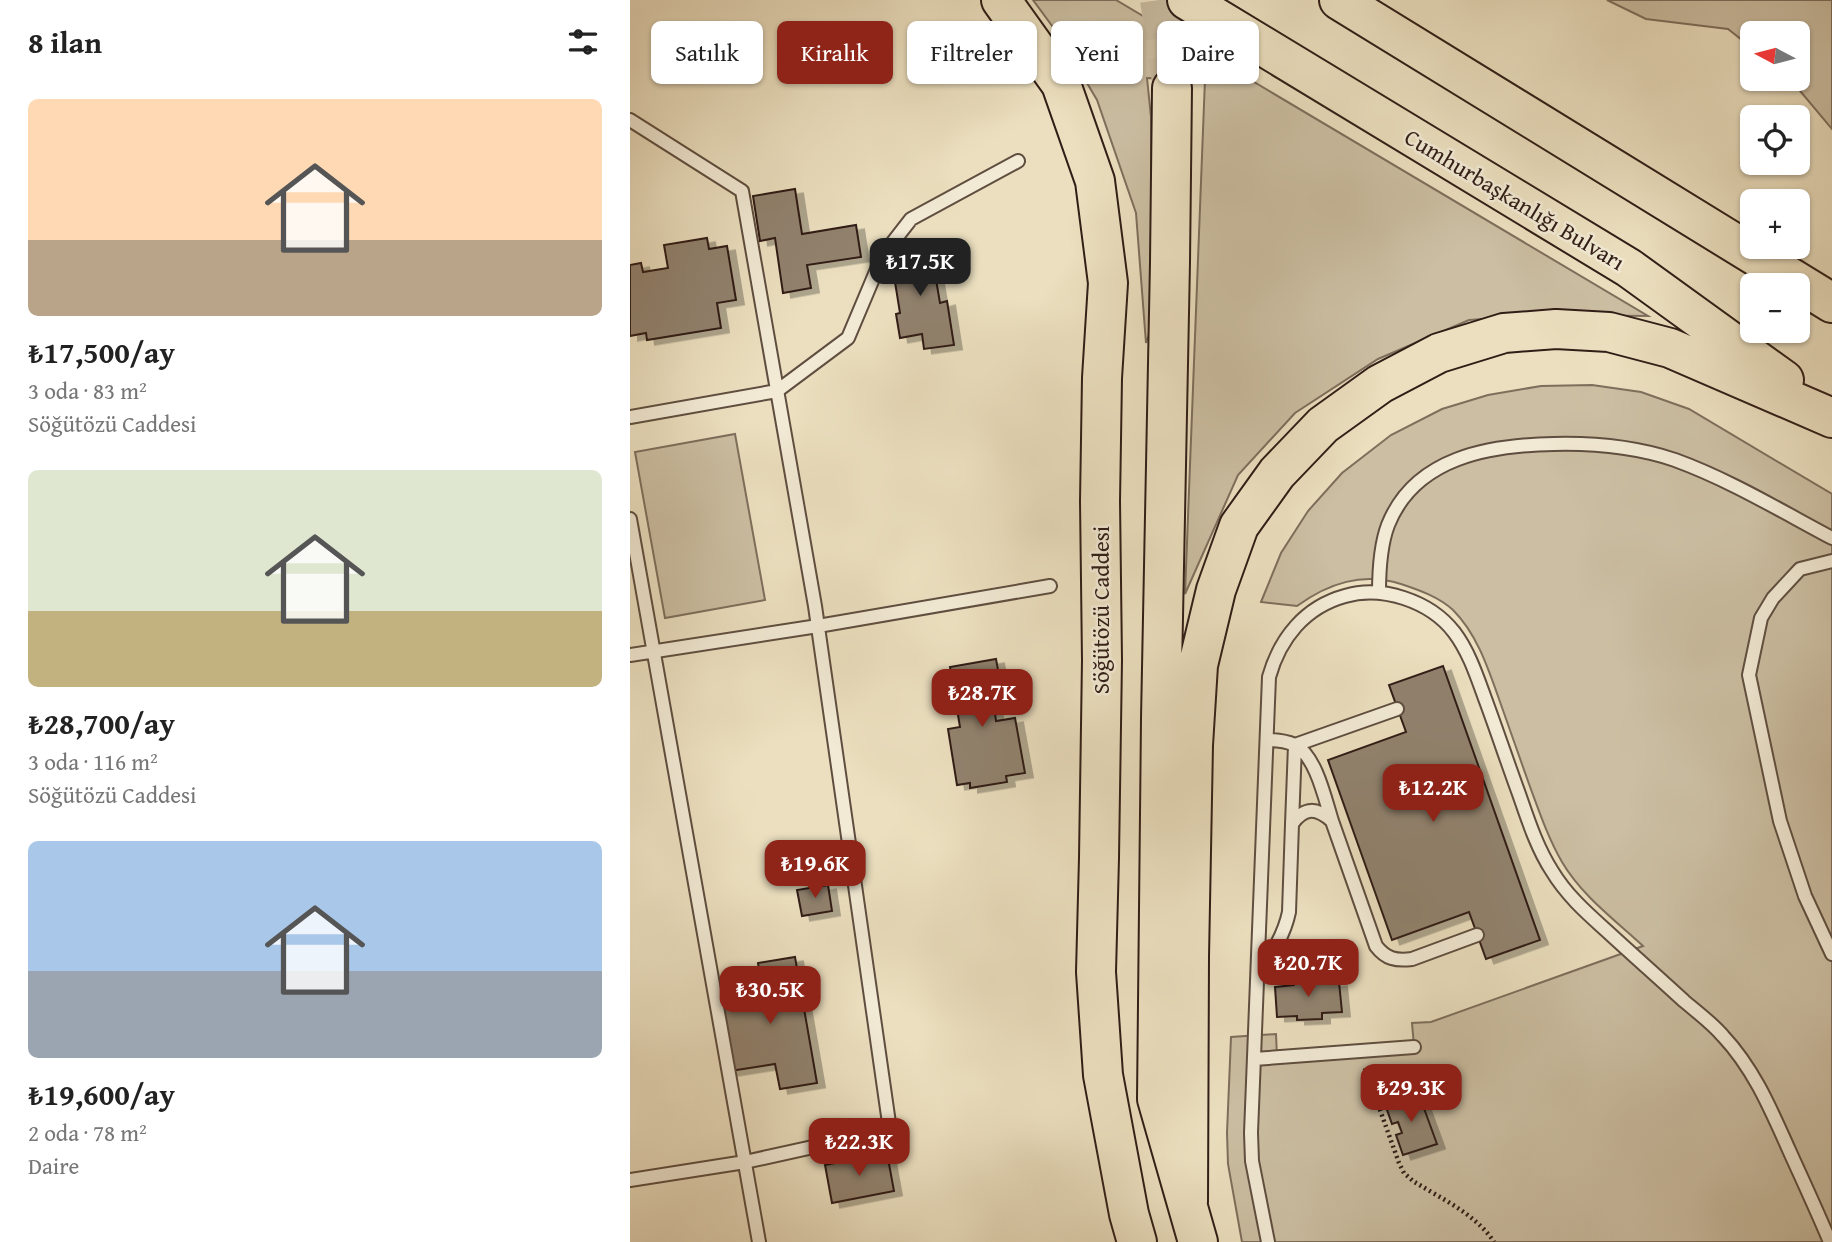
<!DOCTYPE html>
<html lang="tr">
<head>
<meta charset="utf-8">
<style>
  body { margin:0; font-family:"Gentium Book Plus",serif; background:#f2f2f2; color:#222; height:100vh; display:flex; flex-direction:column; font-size:26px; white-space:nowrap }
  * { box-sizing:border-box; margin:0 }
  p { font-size:23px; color:#767676 }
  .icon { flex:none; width:38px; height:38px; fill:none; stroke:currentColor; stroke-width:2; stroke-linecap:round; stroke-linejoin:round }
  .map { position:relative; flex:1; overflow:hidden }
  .sheet { display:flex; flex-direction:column; background:#fff; width:630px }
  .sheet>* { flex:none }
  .top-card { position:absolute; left:21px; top:21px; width:665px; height:63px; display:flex; gap:14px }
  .needle { width:46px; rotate:277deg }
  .fabs { position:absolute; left:1110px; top:21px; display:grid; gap:14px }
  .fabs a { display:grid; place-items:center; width:70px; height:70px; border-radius:10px; background:#fff; box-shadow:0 2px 5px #0004; font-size:35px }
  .price { position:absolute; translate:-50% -60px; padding:0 16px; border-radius:14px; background:#8f2418; color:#fff; font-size:23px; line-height:46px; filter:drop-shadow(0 2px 4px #0008) }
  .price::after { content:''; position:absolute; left:50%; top:42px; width:21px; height:16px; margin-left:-10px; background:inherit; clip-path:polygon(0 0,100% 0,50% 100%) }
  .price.on { background:#222; color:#fff }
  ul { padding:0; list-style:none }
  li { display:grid; align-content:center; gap:14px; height:371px; padding:0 28px }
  li span { display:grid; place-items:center; height:217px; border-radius:10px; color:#555 }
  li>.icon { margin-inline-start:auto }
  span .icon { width:126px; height:126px; fill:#fffc; stroke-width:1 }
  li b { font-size:30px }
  h2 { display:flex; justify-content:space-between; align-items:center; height:84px; padding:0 28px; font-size:30px }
  .pill { padding:0 24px; border-radius:10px; background:#fff; box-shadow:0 2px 5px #0004; font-size:24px; line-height:63px }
  .pill.on { background:#8f2418; color:#fff }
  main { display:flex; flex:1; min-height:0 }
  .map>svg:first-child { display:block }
  .green { fill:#cbbea2; stroke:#7e6e5c; stroke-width:2 }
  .building { fill:#91826e; stroke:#301d16; stroke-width:2; filter:url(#shadow) }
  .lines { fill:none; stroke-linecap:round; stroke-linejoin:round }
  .primary-tunnel { stroke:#c6b89d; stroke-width:38; stroke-dasharray:38 19; stroke-linecap:butt }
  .service-casing { stroke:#5f4e40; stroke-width:16 }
  .primary-casing { stroke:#301d16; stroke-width:42 }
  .path { stroke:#301d16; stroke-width:4.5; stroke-dasharray:2 3.5; stroke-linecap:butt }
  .service { stroke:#f2ead5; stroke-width:12 }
  .primary { stroke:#ebdfbf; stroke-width:38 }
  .labels { text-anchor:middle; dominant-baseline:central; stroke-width:5; stroke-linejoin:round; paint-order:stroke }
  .street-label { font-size:23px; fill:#301d16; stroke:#f2ead5 }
</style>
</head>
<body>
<main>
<section class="sheet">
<h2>8 ilan<svg class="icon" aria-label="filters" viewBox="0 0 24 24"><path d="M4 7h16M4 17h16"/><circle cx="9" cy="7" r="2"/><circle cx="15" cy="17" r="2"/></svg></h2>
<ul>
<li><span style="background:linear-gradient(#ffd9b3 65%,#b9a48a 0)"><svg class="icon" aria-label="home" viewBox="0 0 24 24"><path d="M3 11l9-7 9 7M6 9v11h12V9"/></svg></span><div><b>₺17,500/ay</b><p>3 oda · 83 m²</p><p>Söğütözü Caddesi</p></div></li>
<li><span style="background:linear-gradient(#dfe7d0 65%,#c2b280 0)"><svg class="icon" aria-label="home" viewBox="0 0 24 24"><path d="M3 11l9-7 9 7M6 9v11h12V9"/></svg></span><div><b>₺28,700/ay</b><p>3 oda · 116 m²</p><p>Söğütözü Caddesi</p></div></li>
<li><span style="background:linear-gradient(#a9c7e8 60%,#9aa5b1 0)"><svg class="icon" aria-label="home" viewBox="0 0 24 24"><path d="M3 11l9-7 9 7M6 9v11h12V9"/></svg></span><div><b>₺19,600/ay</b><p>2 oda · 78 m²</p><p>Daire</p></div></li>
</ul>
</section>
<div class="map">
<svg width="1202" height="1242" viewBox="0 0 1202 1242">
  <defs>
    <filter id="shadow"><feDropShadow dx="8" dy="4.5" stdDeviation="0" flood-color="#0004"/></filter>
  </defs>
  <rect width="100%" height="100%" fill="#ebdfbf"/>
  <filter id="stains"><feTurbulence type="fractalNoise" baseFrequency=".00286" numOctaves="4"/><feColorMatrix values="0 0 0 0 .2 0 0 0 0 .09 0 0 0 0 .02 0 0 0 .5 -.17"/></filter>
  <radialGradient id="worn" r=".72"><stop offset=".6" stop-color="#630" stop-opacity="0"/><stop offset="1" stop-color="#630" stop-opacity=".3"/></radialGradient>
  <path class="green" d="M 403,0 L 486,0 L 1018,316 L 914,315 L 839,320 L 748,359 L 665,413 L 608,475 L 555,594 L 575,79 L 517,78 L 521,117 L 522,326 L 516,343 L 506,213 L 467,100 L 428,34 Z
    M 977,0 L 1202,0 L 1202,129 L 1160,79 L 1167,79 L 1167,33 L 1122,33 L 1122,48 L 1098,29 L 1016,19 Z
    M 962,385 L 1011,392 L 1059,409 L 1202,494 L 1202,1242 L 612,1242 L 598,1164 L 597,1133 L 601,1037 L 646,1034 L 647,1057 L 784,1046 L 782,1023 L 801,1022 L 1013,946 C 985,920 952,896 932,862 C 918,838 909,811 899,784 C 889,756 879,727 869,699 C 858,668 847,634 823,610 C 809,597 789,590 771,584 C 732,572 699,583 667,606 L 631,602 L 651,553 L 678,511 L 712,473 L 761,435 L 812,409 L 858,395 L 911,386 Z
    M 105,434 L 135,600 L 35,618 L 5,452 Z"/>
  <path class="building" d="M 165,189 L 172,234 L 226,225 L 231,257 L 177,265 L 181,288 L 153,293 L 145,238 L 130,241 L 123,196 Z
    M 77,238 L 79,249 L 97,246 L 106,300 L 87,303 L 91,328 L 17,340 L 16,333 L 0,336 L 0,265 L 11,263 L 13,272 L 38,268 L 34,245 Z
    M 300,244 L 310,303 L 317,301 L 324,345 L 294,349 L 292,334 L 270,338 L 266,314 L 270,313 L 260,251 Z
    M 366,659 L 373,697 L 363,698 L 366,721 L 385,718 L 395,773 L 376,776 L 377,782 L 340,788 L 340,783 L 327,785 L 318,729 L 330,727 L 320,667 Z
    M 813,666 L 910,940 L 856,959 L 839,912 L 762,940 L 698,760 L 776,732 L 759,685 Z
    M 198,885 L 202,911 L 172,916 L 167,890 Z
    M 165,957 L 187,1083 L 150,1089 L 145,1064 L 100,1071 L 88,996 L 132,989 L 128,963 Z
    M 689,978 L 690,983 L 709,982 L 712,1012 L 692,1013 L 692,1019 L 667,1020 L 667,1016 L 647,1017 L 645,987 L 664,985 L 664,980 Z
    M 788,1092 L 807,1144 L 773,1155 L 766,1135 L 772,1133 L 768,1122 L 762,1124 L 755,1104 Z
    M 257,1153 L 264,1191 L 202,1203 L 195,1165 Z"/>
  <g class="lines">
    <path class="primary-tunnel" d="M 529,0 L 542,88"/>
    <defs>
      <path id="service" d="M 0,120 L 112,191 L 185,606 L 260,1130 L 115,1162 L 0,1180
        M 0,417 L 147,391 L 218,338 L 253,255 L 281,219 L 388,161
        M 0,519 L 129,1242
        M 1202,561 L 1170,569 L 1143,598 L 1131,618 L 1119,675 L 1150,821 L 1175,896 L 1202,954
        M 749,593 C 749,571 750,546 758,525 C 785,457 860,445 924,444 C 965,443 1006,447 1045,460 C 1100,480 1151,511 1202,538
        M 0,655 L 188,626 L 420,586
        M 637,740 C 646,740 656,741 665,745 C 686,756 695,799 702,821
        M 662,824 L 665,745 L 767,709
        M 628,975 C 641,955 654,936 659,912 L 662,824 C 675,806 687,808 702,821 L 746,946 C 756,959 766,961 782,959 L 847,935
        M 624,1059 L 784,1047
        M 638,1242 L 622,1161 L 621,1133 L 639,677 C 650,638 675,607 715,596 C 752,585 800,601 824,632 C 840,653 848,680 857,704 C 868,734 878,764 889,794 C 898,820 907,848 922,871 C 937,896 958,914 979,933 C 1004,956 1029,978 1054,1001 C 1067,1012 1082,1023 1093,1036 C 1124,1069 1141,1110 1159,1150 C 1173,1181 1187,1211 1200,1242"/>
      <path id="primary" d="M 371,0 L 431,84 L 465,181 L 478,283 L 472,378 L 470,501 L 472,660 L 469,858 L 466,972 L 473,1075 L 499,1214 L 507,1242
        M 557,0 L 999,268 L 1154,380
        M 709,0 L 1202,303
        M 542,88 L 540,262 L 531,719 L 527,1099 L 568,1242
        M 558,1202 L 559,957 L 563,745 L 568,665 L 586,590 L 609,526 L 647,473 L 693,425 L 750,384 L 809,353 L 874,333 L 926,329 L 979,332 L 1040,348 L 1202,418"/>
    </defs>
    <use href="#service" class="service-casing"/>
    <use href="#primary" class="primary-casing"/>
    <path class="path" d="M 735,1068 L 769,1163 L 774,1173 L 783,1181 C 810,1198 846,1214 864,1242"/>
    <use href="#service" class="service"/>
    <use href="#primary" class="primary"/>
  </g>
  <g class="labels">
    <g class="street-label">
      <text transform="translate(885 199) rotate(31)">Cumhurbaşkanlığı Bulvarı</text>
      <text transform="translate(470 610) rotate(-90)">Söğütözü Caddesi</text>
    </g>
  </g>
  <rect width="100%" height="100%" filter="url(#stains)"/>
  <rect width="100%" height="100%" fill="url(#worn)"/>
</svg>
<div class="fabs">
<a><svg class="needle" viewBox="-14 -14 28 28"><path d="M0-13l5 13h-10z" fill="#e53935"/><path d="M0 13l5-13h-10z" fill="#767676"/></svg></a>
<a><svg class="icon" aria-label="locate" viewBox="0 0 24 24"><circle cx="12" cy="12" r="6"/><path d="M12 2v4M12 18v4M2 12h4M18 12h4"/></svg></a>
<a>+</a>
<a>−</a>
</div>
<b class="price on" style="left:290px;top:298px">₺17.5K</b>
<b class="price" style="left:352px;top:729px">₺28.7K</b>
<b class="price" style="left:803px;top:824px">₺12.2K</b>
<b class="price" style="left:185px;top:900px">₺19.6K</b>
<b class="price" style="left:678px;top:999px">₺20.7K</b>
<b class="price" style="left:140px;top:1026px">₺30.5K</b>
<b class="price" style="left:781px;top:1124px">₺29.3K</b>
<b class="price" style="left:229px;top:1178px">₺22.3K</b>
<div class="top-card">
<a class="pill">Satılık</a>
<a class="pill on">Kiralık</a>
<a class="pill">Filtreler</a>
<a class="pill">Yeni</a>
<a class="pill">Daire</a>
</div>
</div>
</main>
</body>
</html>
